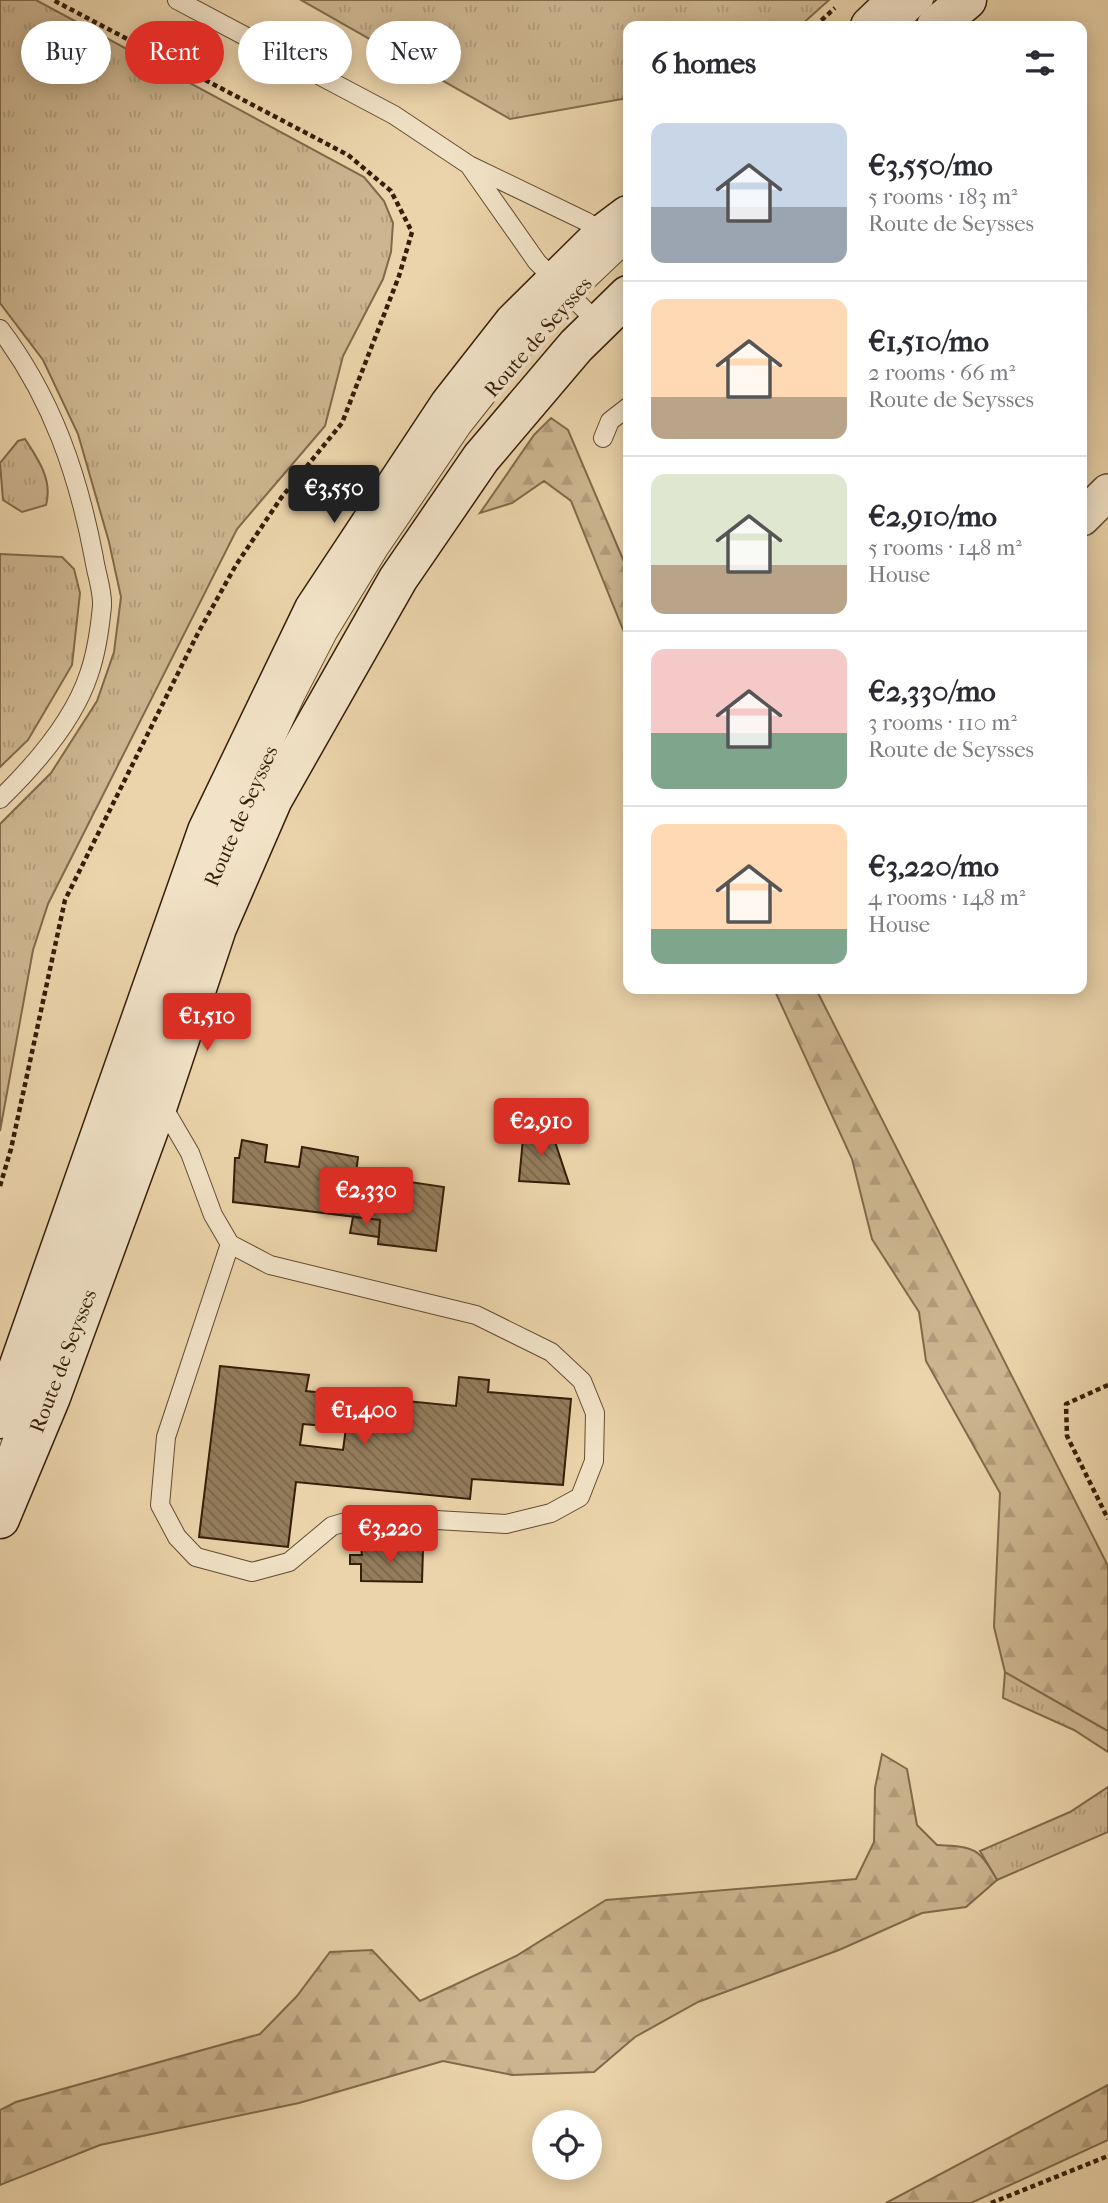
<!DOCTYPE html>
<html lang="en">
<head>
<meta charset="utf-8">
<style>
  body { margin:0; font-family:"IM FELL French Canon",serif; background:#f7f7f7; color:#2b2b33; height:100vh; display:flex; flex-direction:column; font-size:26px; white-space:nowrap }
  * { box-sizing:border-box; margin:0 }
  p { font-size:23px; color:#7c7c81 }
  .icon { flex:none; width:38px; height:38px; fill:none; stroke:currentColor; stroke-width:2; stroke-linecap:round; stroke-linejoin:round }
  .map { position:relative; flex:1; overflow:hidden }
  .drawer { position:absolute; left:623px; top:21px; width:464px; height:973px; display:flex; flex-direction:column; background:#fff; border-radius:14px; box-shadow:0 4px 18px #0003 }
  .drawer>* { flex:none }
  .banner { position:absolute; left:21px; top:21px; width:497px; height:63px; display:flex; gap:14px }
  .tools { position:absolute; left:532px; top:2110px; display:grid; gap:14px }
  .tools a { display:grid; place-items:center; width:70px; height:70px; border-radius:50%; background:#fff; box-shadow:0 4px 18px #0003; font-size:35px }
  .price { position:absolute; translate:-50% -60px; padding:0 16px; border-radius:7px; background:#d93025; color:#fff; font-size:23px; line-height:46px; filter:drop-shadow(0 2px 4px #0008) }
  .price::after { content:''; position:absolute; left:50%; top:42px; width:21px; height:16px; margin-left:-10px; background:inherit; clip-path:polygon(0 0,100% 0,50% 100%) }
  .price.on { background:#222; color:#fff }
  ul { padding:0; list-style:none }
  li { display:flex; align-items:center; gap:21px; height:175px; padding:0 28px }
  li+li { border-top:2px solid #e1e1e2 }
  li span { display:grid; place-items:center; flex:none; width:196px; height:140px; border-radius:14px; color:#555 }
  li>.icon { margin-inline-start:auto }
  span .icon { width:84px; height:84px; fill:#fffc; stroke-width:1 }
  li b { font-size:30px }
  h2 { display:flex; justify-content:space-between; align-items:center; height:84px; padding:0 28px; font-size:30px }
  .tag { padding:0 24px; border-radius:32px; background:#fff; box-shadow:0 4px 18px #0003; font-size:24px; line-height:63px }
  .tag.on { background:#d93025; color:#fff }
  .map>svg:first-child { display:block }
  .grass { fill:url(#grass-tufts); stroke:#806a4b; stroke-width:2 }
  .forest { fill:url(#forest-firs); stroke:#806a4b; stroke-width:2 }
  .building { fill:url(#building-back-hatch); stroke:#351e07; stroke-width:2; fill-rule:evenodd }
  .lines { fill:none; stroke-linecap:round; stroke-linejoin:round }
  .service-casing { stroke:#624c30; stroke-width:20 }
  .minor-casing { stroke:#624c30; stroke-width:38 }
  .secondary-casing { stroke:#351e07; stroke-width:41 }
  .path { stroke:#351e07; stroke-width:4.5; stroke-dasharray:5 3.5; stroke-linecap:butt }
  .service { stroke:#f2e3c8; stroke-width:18 }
  .minor { stroke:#f2e3c8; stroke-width:35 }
  .secondary { stroke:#f2e3c8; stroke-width:38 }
  .labels { text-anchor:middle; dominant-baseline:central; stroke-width:7; stroke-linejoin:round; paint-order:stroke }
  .street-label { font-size:21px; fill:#351e07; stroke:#f2e3c8 }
</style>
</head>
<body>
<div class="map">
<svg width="1108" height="2203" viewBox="0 0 1108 2203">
  <defs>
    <pattern id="grass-tufts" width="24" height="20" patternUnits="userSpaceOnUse" patternTransform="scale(1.75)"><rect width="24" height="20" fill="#ccb58f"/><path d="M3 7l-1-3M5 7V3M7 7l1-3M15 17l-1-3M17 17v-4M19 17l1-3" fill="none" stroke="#b09b7a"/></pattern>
    <pattern id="forest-firs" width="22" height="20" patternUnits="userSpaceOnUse" patternTransform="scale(1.75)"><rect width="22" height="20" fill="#ccb58f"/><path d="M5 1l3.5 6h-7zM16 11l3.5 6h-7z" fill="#b09b7a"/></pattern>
    <pattern id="building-back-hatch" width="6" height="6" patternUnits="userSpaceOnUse" patternTransform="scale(1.75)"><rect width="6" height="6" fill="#947d5c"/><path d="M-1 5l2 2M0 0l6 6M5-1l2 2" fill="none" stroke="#7a664a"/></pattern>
  </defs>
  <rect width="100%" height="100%" fill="#ebd4ab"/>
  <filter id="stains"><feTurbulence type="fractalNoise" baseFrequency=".00286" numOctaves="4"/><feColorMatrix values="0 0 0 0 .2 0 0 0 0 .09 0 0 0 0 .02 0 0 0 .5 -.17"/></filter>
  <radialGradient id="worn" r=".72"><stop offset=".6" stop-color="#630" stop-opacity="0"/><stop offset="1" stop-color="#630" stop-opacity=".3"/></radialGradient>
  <path class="grass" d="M 0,0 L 36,0 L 364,177 L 384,201 L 393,223 L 391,252 L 383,279 L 343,356 L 325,426 L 237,529 L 48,904 L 33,950 L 0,1131 L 0,824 L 51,773 L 97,701 L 114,652 L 121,597 L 109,542 L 78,434 L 43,360 L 0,303 Z
    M 301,0 L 829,0 L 800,26 L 628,26 L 628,98 L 510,119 Z
    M 25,439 C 38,459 53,480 46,505 L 22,512 L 3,500 L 0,463 L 18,441 Z
    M 0,554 L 62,557 L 74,569 L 80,593 L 72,665 L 28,740 L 0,767 Z
    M 1005,1672 L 1108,1731 L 1108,1752 L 1074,1730 L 1003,1698 Z
    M 1108,1787 L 1108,1832 L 997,1880 L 980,1851 L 1070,1812 Z"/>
  <path class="forest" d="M 551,418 L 568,430 L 628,571 L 628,642 L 571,501 L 544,481 L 512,503 L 480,513 L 534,435 Z
    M 774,989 L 816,989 L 1108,1566 L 1108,1731 L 1005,1672 L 994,1627 L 1000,1493 L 926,1361 L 919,1312 L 872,1239 L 852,1159 Z
    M 882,1754 L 907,1769 L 917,1825 L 937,1845 C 975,1847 978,1847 997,1880 L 966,1907 L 922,1913 L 839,1950 L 698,2002 L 635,2037 L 594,2072 L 512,2075 L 443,2061 L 299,2103 L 100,2145 L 0,2185 L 0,2110 L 16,2102 L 260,2034 L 297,1996 L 330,1952 L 372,1950 L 420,2001 L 516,1956 L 606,1900 L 856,1879 L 874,1842 L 875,1788 Z
    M 1108,2085 L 1108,2140 L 971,2203 L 886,2203 Z"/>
  <path class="building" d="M 524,1128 L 551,1130 L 569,1184 L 519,1181 Z
    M 242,1140 L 267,1145 L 265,1162 L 299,1167 L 302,1147 L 358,1157 L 356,1174 L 444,1187 L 436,1251 L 378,1244 L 380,1220 L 233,1202 L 235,1158 L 239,1158 Z
    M 353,1217 L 380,1220 L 379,1237 L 350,1233 Z
    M 220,1366 L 309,1375 L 306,1391 L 456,1406 L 459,1377 L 489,1380 L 488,1392 L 571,1399 L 563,1485 L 472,1479 L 470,1499 L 296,1482 L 288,1547 L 199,1537 ZM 303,1424 L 346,1428 L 343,1450 L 300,1445 Z
    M 361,1548 L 423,1549 L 422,1582 L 361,1581 L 361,1564 L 350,1564 L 350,1555 L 362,1555 Z"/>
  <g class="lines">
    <defs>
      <path id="service" d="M 177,0 L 394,115 L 469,165 L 585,221 L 606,234
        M 896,26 L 924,0
        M 471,168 L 537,262 L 599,324
        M 0,329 C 52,398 78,474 94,558 C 96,573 103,591 102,606 C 100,627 96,654 89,674 C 74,720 34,766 0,799
        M 603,438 L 610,421 L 628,407
        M 120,1082 L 169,1117 L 190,1153 L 213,1215 L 230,1244 L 270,1265 L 476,1315 L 551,1352 L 582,1381 L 595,1413 L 594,1461 L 580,1497 L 551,1513 L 506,1524 L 366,1516 L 332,1526 L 289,1562 L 252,1572 L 196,1557 L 177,1537 L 160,1505 L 166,1437 L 230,1244
        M 3,1465 L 219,860 L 296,695 L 328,633 L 378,551 L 462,427 L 549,317 L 628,242"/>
      <path id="minor" d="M 1082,518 L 1108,492"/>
      <path id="secondary" d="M 870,26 L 897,0
        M 936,26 L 967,0
        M 0,1419 L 207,831 L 314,609 L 449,405 L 514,322 L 604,233 L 628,215
        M 0,1519 L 51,1397 L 157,1108 L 217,928 L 273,799 L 398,579 L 481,458 L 576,346 L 628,295"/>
    </defs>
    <use href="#service" class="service-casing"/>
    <use href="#minor" class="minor-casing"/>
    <use href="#secondary" class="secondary-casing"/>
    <path class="path" d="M 815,26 L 835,8
      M 0,1186 L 11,1149 L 65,900 L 198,633 L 236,565 L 281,498 L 342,423 L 399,276 L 412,232 L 391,191 L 348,155 L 53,0
      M 1108,1385 L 1066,1404 L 1067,1436 L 1108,1519
      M 991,2203 L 1108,2156"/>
    <use href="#service" class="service"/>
    <use href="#minor" class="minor"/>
    <use href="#secondary" class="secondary"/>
  </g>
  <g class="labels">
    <g class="street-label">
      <text transform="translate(538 337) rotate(-49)">Route de Seysses</text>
      <text transform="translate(241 816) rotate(-66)">Route de Seysses</text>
      <text transform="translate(63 1361) rotate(-69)">Route de Seysses</text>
    </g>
  </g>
  <rect width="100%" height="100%" filter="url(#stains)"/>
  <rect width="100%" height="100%" fill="url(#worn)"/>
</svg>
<div class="tools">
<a><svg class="icon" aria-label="locate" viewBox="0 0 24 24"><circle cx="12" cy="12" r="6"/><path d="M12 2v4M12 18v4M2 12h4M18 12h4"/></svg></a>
</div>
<b class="price on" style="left:334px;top:525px">€3,550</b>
<b class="price" style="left:207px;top:1053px">€1,510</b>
<b class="price" style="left:541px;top:1158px">€2,910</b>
<b class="price" style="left:366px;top:1227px">€2,330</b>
<b class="price" style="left:364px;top:1447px">€1,400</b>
<b class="price" style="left:390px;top:1565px">€3,220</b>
<div class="banner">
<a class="tag">Buy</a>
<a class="tag on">Rent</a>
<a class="tag">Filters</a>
<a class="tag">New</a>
</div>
<section class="drawer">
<h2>6 homes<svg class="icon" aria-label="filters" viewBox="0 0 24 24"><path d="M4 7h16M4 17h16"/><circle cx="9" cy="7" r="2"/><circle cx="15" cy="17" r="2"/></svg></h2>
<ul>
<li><span style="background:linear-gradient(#c9d6e8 60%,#9aa5b1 0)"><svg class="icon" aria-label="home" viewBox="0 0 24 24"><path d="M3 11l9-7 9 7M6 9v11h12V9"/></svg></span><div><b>€3,550/mo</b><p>5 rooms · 183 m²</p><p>Route de Seysses</p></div></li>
<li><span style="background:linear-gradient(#ffd9b3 70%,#b9a48a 0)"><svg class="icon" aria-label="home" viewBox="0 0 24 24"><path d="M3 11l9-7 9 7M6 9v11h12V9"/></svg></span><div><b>€1,510/mo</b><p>2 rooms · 66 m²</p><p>Route de Seysses</p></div></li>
<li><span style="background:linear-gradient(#dfe7d0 65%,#b9a48a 0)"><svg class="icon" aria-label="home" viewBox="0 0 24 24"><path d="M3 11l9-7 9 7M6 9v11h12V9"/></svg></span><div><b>€2,910/mo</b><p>5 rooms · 148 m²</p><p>House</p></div></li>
<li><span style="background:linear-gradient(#f6c9c9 60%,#7fa58c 0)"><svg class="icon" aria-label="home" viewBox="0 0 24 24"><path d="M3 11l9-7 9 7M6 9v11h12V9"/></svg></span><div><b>€2,330/mo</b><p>3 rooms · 110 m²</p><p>Route de Seysses</p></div></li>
<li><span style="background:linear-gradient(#ffd9b3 75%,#7fa58c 0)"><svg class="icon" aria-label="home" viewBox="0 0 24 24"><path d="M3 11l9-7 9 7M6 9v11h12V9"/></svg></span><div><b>€3,220/mo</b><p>4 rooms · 148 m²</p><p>House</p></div></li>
</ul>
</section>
</div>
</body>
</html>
